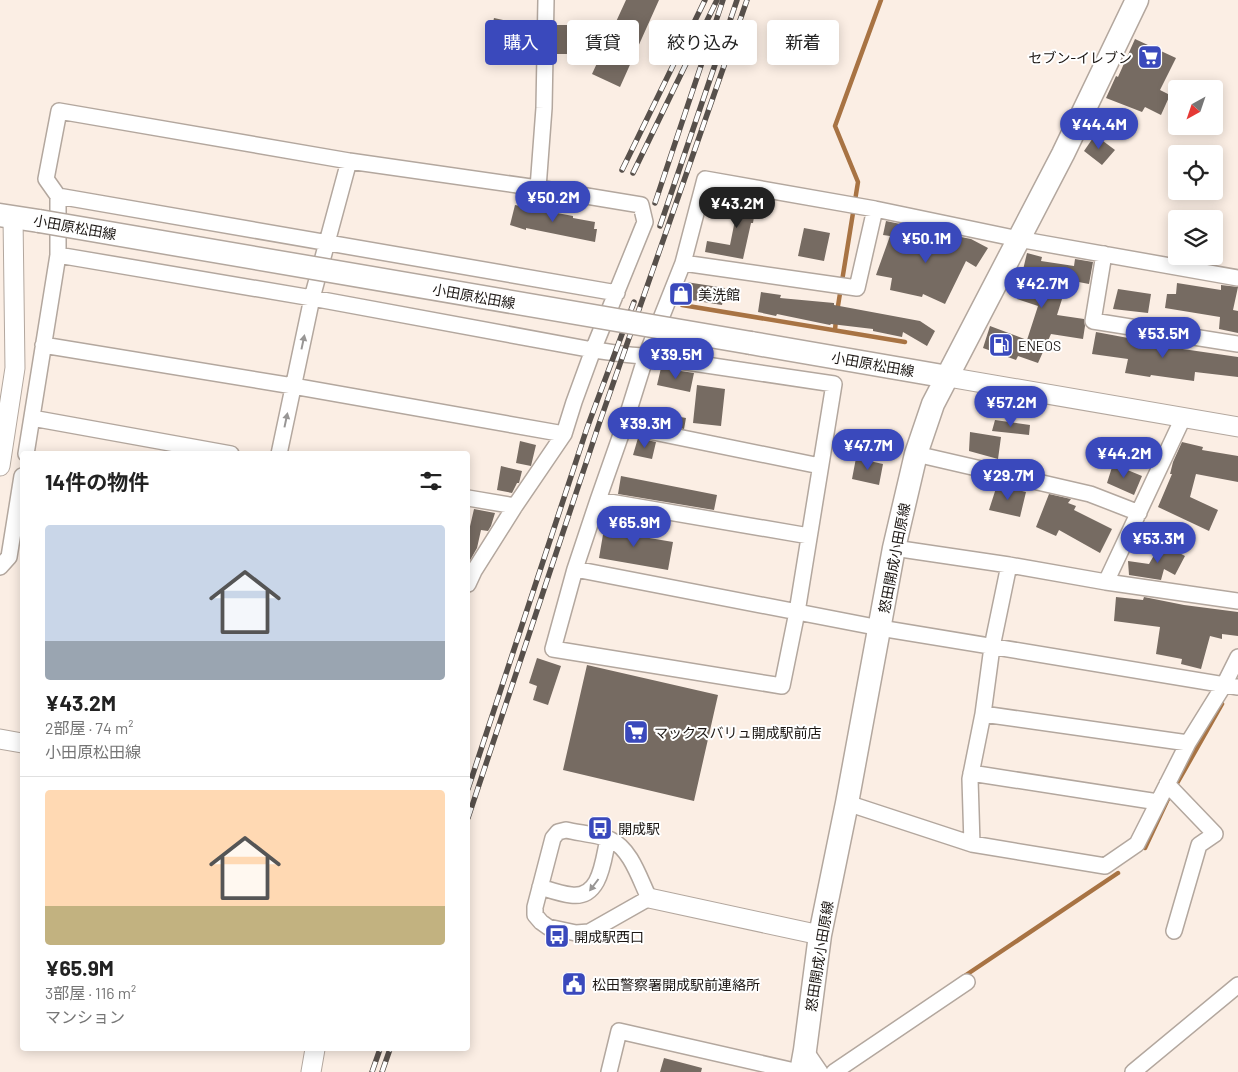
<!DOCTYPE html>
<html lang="ja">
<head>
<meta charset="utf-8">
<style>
  body { margin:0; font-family:Barlow,"Noto Sans JP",sans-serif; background:#f6f6f6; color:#222; height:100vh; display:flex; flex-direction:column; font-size:19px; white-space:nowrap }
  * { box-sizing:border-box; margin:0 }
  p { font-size:16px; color:#767676 }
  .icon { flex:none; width:28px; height:28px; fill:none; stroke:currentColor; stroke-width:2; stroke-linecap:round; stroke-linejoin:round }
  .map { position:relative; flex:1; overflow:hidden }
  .drawer { position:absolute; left:20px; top:451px; width:450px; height:600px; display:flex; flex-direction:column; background:#fff; border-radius:5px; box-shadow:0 2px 12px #0003 }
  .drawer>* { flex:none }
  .guide { position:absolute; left:485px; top:20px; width:475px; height:45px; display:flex; gap:10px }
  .needle { width:32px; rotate:220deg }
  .tools { position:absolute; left:1168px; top:80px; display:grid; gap:10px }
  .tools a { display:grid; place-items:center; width:55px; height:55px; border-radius:5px; background:#fff; box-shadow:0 2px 12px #0003; font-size:25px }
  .price { position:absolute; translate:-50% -42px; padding:0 11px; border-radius:18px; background:#3a49bc; color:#fff; font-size:16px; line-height:32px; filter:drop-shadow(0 1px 2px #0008) }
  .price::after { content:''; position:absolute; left:50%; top:30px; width:15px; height:11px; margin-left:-8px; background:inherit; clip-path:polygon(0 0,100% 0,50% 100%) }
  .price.selected { background:#222; color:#fff }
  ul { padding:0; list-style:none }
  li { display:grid; align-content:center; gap:10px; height:265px; padding:0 25px }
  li+li { border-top:1px solid #e0e0e0 }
  li span { display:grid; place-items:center; height:155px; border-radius:5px; color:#555 }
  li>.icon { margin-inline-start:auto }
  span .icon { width:90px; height:90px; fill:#fffc; stroke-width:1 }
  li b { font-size:21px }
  h2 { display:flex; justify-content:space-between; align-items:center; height:60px; padding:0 25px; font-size:21px }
  .tag { padding:0 18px; border-radius:5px; background:#fff; box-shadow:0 2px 12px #0003; font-size:18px; line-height:45px }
  .tag.selected { background:#3a49bc; color:#fff }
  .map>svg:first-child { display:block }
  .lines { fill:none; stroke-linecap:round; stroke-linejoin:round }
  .stream { stroke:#a87343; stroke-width:4.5 }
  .building { fill:#766b62 }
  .minor-casing { stroke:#b3a79e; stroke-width:18 }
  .tertiary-casing { stroke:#b3a79e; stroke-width:21 }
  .secondary-casing { stroke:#b3a79e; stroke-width:25 }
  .minor { stroke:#fff; stroke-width:15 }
  .tertiary { stroke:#fff; stroke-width:19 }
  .secondary { stroke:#fff; stroke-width:22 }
  .rail-casing { stroke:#57504b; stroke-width:5.5 }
  .rail { stroke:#fff; stroke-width:4; stroke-dasharray:11; stroke-linecap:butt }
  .secondary-bridge-casing { stroke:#b3a79e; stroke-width:25; stroke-linecap:butt }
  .secondary-bridge { stroke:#fff; stroke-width:22 }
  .oneway { fill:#989695 }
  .labels { text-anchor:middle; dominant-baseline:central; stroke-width:4; stroke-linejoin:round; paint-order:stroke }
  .poi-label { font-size:14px; fill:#1b1613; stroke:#fff; text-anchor:start }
  .street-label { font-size:14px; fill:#1b1613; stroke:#fff }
</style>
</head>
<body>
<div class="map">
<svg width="1238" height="1072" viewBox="0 0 1238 1072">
  <rect width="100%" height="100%" fill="#fbeee4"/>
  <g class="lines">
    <path class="stream" d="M 682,305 L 905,342
      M 837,312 L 858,182 L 835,126 L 881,0
      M 835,330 L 836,319
      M 1145,848 L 1167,801 L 1222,704
      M 963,977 L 1118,873"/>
  </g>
  <path class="building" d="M 626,0 L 659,0 L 620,87 L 592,74 Z
    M 494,18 L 517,23 L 514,40 L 503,37 L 502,42 L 489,40 Z
    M 557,25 L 575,25 L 575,54 L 557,54 Z
    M 1135,39 L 1176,58 L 1160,90 L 1170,95 L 1161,115 L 1145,107 L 1142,112 L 1106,98 L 1116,76 L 1118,77 Z
    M 1095,135 L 1115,150 L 1102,165 L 1084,151 Z
    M 741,195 L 757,198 L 753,223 L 751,223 L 743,259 L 705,252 L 707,241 L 730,245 L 735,220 L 731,220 L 734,199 L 740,200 Z
    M 515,205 L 573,216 L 573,218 L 595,222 L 594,229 L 597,229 L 595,242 L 526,228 L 526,230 L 510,225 Z
    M 886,221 L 910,226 L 906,242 L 948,249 L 956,236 L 971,239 L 988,248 L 976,267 L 966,261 L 945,304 L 923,294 L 922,297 L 890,290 L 892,278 L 876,275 L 890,236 L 883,235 Z
    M 804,228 L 830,233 L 824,261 L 798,256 Z
    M 1027,253 L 1042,257 L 1041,261 L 1074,266 L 1075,259 L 1093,262 L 1089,284 L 1068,280 L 1057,315 L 1084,319 L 1085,326 L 1083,339 L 1051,334 L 1038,363 L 1018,356 L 1016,360 L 983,348 L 990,326 L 1027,340 L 1038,306 L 1017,299 L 1025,275 L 1022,274 Z
    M 686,282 L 725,288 L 722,305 L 679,298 Z
    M 1177,283 L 1221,290 L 1221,285 L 1238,287 L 1233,310 L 1238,311 L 1238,333 L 1219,329 L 1220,317 L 1165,308 L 1167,294 L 1176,294 Z
    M 1118,289 L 1151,294 L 1148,313 L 1113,309 Z
    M 761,292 L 781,295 L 780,298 L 834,303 L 834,305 L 920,321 L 935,331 L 927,346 L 903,332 L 902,337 L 873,331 L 873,329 L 831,324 L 830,325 L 777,314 L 776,316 L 758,312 Z
    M 1096,332 L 1155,343 L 1155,345 L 1238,357 L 1238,377 L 1195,372 L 1194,381 L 1151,375 L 1150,377 L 1125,373 L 1128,359 L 1092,354 Z
    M 661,368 L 694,373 L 690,392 L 657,385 Z
    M 697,385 L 725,389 L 721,426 L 693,423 Z
    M 643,410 L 686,418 L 684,429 L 641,420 Z
    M 995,420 L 1030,425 L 1029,435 L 992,431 Z
    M 970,432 L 1001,437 L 998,459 L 969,451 Z
    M 638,438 L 656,442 L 652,459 L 633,455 Z
    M 520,441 L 536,445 L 531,466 L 516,463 Z
    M 1182,442 L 1203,447 L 1202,450 L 1238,456 L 1238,482 L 1196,474 L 1190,497 L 1218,510 L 1209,531 L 1158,507 L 1172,474 L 1170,474 L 1173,462 Z
    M 856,458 L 883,464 L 879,485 L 852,479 Z
    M 1113,464 L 1142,476 L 1134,495 L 1107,483 Z
    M 501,466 L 522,471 L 519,483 L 517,483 L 512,493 L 497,490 Z
    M 621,476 L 717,495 L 714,510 L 618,494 Z
    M 997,485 L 1026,492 L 1020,517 L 989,510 Z
    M 1049,494 L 1071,499 L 1068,503 L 1076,506 L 1074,510 L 1112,529 L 1100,553 L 1059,530 L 1056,536 L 1036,527 Z
    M 474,509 L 495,513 L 491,526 L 488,531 L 481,530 L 477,548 L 468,564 L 468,535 Z
    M 607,511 L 616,512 L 614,532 L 673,542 L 668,570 L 599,558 Z
    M 1161,543 L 1185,556 L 1175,575 L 1164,569 L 1161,580 L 1129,575 L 1128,561 L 1149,564 Z
    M 1116,597 L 1143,600 L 1144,597 L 1184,605 L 1238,612 L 1238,636 L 1222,634 L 1222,639 L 1210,636 L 1201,669 L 1181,664 L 1182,659 L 1156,654 L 1160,627 L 1114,621 Z
    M 537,658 L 561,666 L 548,705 L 533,700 L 537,686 L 529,683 Z
    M 587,665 L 718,695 L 694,801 L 563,770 Z
    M 664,1058 L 702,1068 L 701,1072 L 660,1072 Z"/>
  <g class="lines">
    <defs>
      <path id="minor" d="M 538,188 L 544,108 L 546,0
        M 58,196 L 617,293
        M 1104,254 L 1093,321 L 1238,344
        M 58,255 L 58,196 L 46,179 L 59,111 L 349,161 L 538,188 L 641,205 L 645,222 L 593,350 C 612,352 628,356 646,356 L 834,384 L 797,612 L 782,686 L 553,649 L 575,569 L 598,500 L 624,426 L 646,356 L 683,263 L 705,179 L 875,209 L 1018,239 L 1238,278
        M 683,263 L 857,288 L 875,209
        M 43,345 L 293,386 L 564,434
        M 32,418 L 231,454
        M 624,426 L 820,466
        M 26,454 L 58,255 L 312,298 L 593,350 L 574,402 L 564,434 L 515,506 L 474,571 L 468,584
        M 279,454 L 312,298 L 349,161
        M 916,454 L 1090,494 L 1139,513
        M 468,498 L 515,506
        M 598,500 L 809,536
        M 894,548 L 1009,565 L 1106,582 L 1183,418
        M 0,567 L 9,557 L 22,476
        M 575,569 L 880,628 L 1238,687
        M 1106,582 L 1238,601
        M 983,714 L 1188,743
        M 971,773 L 1158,802
        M 1167,784 L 1215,834 L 1199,845 L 1174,931
        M 847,803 L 972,844 L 1105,866 L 1137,844 L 1188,743 L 1224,685 L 1238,657
        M 566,830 C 578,833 601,835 611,840 C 631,849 640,880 649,898 L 589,932 L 576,933 L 548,927 L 541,922 L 535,915 L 535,907 L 553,838 L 558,832 Z
        M 972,844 L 970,779 L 983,714 L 992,647 L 1009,565
        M 540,887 C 550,890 561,894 571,895 C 601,899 603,860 608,839
        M 805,1050 L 820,1072
        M 609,1072 L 619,1031 L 799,1072
        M 834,1072 L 967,982
        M 1133,1072 L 1238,985"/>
      <path id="tertiary" d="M 948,377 L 1238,427
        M 0,466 L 15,368 L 13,217
        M 0,739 L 22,743
        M 649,898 L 820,935
        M 311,1072 L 315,1049"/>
      <path id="secondary" d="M 0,215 L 39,221
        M 751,343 L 948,377
        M 801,1072 L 805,1050 L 820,935 L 847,803 L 894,548 L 916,454 L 933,404 L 1063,154 L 1137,0"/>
    </defs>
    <use href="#minor" class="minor-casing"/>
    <use href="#tertiary" class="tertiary-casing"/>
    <use href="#secondary" class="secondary-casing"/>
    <use href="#minor" class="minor"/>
    <use href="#tertiary" class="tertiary"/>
    <use href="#secondary" class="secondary"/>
    <defs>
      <path id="rail" d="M 622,170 L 705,0
        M 633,173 L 717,0
        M 655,203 L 723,0
        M 660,226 L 737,0
        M 468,789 L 587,428 L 634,302
        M 468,818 L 599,424 L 747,0
        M 372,1072 L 380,1049
        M 382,1072 L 390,1049"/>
    </defs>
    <use href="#rail" class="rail-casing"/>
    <use href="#rail" class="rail"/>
    <defs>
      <path id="secondary-bridge" d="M 39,221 L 751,343"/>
    </defs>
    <use href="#secondary-bridge" class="secondary-bridge-casing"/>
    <use href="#secondary-bridge" class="secondary-bridge"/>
  </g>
  <defs><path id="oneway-solid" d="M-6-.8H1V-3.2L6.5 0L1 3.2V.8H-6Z" transform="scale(1.25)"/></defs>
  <g class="oneway">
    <use href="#oneway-solid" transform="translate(303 342) rotate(-78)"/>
    <use href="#oneway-solid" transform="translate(286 420) rotate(-78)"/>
    <use href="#oneway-solid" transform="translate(594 885) rotate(127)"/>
  </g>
  <defs>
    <symbol id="supermarket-square" viewBox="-11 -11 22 22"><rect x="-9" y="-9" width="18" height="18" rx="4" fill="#3a49bc" stroke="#fff"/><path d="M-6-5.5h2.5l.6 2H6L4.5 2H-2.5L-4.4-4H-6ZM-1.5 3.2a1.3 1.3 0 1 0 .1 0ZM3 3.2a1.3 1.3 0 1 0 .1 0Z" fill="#fff"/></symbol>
    <symbol id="shop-square" viewBox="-11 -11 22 22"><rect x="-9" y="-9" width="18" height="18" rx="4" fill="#3a49bc" stroke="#fff"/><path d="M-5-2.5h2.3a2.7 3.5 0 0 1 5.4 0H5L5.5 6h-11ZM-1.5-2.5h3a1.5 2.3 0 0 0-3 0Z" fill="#fff"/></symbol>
    <symbol id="fuel-square" viewBox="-11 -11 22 22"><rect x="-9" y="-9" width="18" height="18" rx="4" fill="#3a49bc" stroke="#fff"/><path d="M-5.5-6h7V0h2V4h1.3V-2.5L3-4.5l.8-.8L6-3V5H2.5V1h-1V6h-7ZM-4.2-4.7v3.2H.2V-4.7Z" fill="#fff"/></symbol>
    <symbol id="bus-square" viewBox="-11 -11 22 22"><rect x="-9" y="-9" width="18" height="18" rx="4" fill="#3a49bc" stroke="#fff"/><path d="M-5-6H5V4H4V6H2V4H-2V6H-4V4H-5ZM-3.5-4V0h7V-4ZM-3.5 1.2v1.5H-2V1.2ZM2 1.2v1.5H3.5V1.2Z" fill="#fff"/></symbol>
    <symbol id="civic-square" viewBox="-11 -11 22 22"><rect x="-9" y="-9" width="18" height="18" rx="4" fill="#3a49bc" stroke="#fff"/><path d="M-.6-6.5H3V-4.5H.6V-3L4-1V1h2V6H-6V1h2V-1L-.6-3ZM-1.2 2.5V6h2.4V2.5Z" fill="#fff"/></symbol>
  </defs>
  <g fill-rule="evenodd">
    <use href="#supermarket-square" x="1136" y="43" width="28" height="28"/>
    <use href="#shop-square" x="667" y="280" width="28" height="28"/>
    <use href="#fuel-square" x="987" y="331" width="28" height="28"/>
    <use href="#supermarket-square" x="622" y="718" width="28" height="28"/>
    <use href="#bus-square" x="586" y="814" width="28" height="28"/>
    <use href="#bus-square" x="543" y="922" width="28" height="28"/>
    <use href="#civic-square" x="560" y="970" width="28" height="28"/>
  </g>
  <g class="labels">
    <g class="poi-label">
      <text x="1132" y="57" text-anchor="end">セブン-イレブン</text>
      <text x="698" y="294">美洗館</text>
      <text x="1018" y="345">ENEOS</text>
      <text x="654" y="732">マックスバリュ開成駅前店</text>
      <text x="618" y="828">開成駅</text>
      <text x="574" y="936">開成駅西口</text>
      <text x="592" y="984">松田警察署開成駅前連絡所</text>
    </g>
    <g class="street-label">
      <text transform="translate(75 227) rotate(10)">小田原松田線</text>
      <text transform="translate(474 296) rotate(10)">小田原松田線</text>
      <text transform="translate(873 364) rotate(10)">小田原松田線</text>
      <text transform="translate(894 558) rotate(-79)">怒田開成小田原線</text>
      <text transform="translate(819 956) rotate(-81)">怒田開成小田原線</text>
    </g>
  </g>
</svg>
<div class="tools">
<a><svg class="needle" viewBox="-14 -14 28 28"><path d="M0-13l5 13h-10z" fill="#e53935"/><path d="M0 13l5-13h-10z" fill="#767676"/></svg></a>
<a><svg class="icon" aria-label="locate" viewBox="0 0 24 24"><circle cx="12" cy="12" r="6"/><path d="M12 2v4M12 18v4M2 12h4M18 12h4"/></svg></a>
<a><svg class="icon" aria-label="layers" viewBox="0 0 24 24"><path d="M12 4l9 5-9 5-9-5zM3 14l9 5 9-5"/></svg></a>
</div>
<b class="price" style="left:1099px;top:150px">¥44.4M</b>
<b class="price" style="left:553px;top:223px">¥50.2M</b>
<b class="price selected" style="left:737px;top:229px">¥43.2M</b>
<b class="price" style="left:926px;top:264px">¥50.1M</b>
<b class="price" style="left:1042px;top:309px">¥42.7M</b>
<b class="price" style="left:1163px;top:359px">¥53.5M</b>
<b class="price" style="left:676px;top:380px">¥39.5M</b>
<b class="price" style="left:1011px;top:428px">¥57.2M</b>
<b class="price" style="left:645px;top:449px">¥39.3M</b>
<b class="price" style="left:868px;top:471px">¥47.7M</b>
<b class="price" style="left:1124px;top:479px">¥44.2M</b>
<b class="price" style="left:1008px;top:501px">¥29.7M</b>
<b class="price" style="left:634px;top:548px">¥65.9M</b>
<b class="price" style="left:1158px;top:564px">¥53.3M</b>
<div class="guide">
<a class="tag selected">購入</a>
<a class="tag">賃貸</a>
<a class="tag">絞り込み</a>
<a class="tag">新着</a>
</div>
<section class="drawer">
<h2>14件の物件<svg class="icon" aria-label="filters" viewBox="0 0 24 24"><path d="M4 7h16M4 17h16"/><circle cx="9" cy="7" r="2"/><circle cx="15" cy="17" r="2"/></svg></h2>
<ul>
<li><span style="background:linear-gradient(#c9d6e8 75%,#9aa5b1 0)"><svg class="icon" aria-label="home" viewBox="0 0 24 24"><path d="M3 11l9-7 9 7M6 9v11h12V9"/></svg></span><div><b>¥43.2M</b><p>2部屋 · 74 m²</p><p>小田原松田線</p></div></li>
<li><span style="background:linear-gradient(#ffd9b3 75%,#c2b280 0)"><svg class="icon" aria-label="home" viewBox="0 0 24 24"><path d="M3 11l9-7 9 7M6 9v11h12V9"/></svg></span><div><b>¥65.9M</b><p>3部屋 · 116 m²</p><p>マンション</p></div></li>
</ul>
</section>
</div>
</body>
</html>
